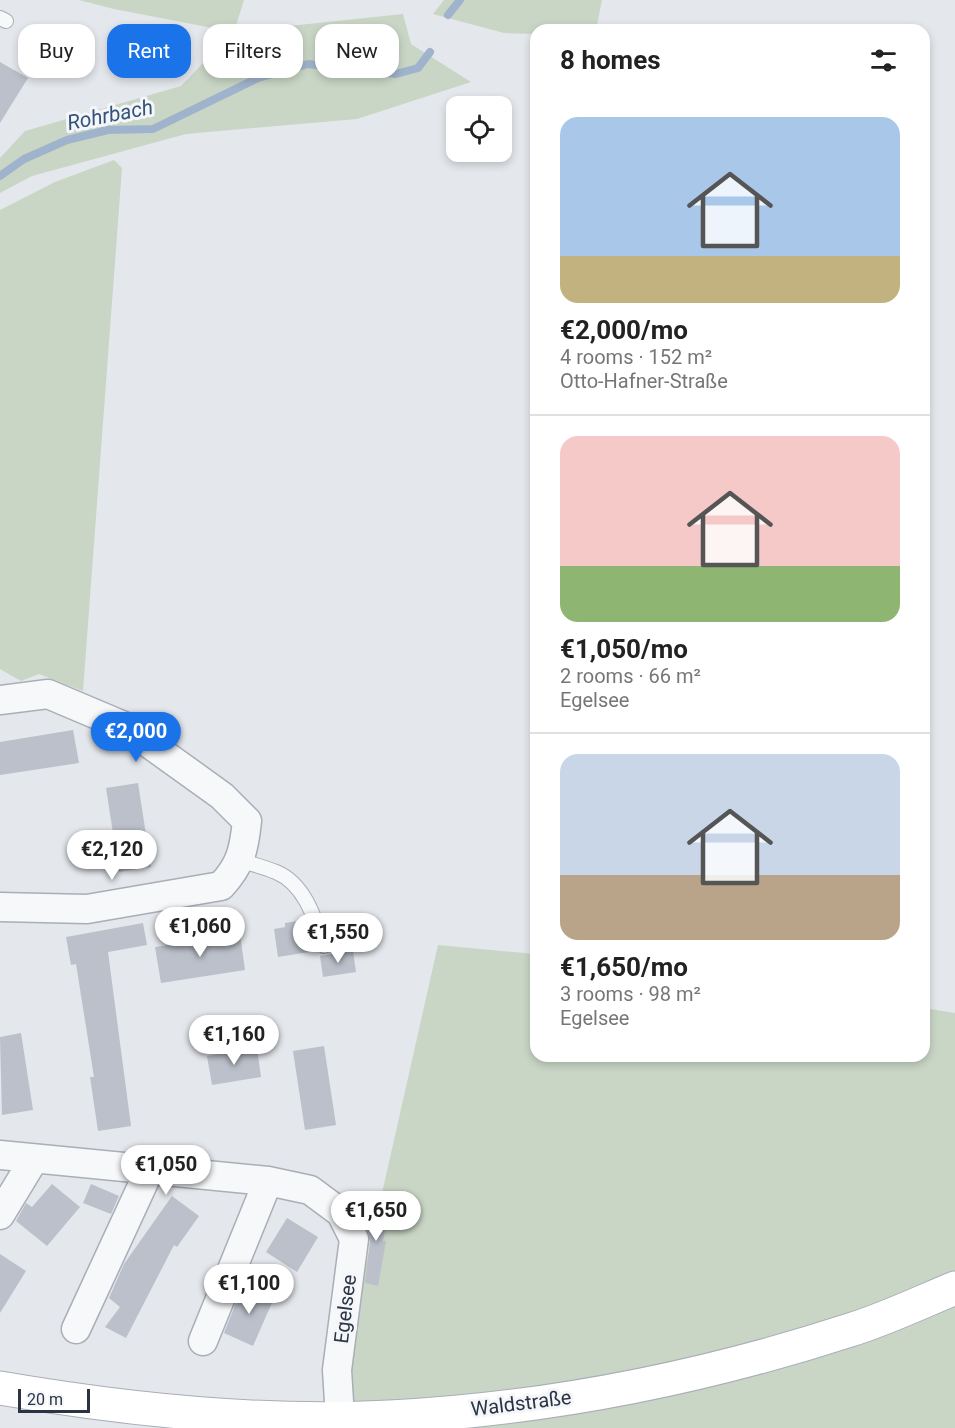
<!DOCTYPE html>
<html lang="en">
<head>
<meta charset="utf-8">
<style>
  body { margin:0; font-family:Roboto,sans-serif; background:#f6f6f6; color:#222; height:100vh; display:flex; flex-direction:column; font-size:22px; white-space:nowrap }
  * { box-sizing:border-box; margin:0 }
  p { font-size:20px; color:#767676 }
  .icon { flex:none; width:33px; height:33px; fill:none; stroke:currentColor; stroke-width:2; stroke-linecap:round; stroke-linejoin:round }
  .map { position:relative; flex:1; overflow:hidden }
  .panel { position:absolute; left:530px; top:24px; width:400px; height:1038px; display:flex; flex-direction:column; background:#fff; border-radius:18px; box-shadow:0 3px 9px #0003 }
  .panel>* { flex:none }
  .banner { position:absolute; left:18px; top:24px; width:422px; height:54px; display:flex; gap:12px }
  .fabs { position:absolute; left:446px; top:96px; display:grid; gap:12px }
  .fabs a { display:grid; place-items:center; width:66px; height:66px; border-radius:12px; background:#fff; box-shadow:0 3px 9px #0003; font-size:30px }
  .scale { position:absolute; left:18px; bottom:15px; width:72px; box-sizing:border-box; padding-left:6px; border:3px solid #2b3445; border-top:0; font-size:16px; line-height:21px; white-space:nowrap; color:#2b3445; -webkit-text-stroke:4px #f4f6f9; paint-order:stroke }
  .price { position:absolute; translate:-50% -51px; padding:0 14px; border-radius:21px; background:#fff; color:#222; font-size:20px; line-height:39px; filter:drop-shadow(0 2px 3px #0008) }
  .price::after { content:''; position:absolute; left:50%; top:36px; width:18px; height:14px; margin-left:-9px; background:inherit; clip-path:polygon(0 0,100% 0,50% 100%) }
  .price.active { background:#1a73e8; color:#fff }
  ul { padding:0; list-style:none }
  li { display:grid; align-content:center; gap:12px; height:318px; padding:0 30px }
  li+li { border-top:2px solid #e0e0e0 }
  li span { display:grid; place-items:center; height:186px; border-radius:18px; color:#555 }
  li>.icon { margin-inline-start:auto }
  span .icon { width:108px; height:108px; fill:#fffc; stroke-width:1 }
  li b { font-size:26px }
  h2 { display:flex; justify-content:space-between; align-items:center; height:72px; padding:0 30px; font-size:26px }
  .pill { padding:0 21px; border-radius:18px; background:#fff; box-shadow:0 3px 9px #0003; font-size:21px; line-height:54px }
  .pill.active { background:#1a73e8; color:#fff }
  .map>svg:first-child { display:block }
  .green { fill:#c9d6c5 }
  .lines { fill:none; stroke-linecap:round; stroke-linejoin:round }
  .stream { stroke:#9fb4cc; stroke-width:8 }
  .building { fill:#bbc0ca }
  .lane-casing { stroke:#a9aeb7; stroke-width:16 }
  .street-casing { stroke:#a9aeb7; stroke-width:31 }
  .secondary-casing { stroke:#a9aeb7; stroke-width:35 }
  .lane { stroke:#f7f8fa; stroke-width:14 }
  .street { stroke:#f7f8fa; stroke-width:28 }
  .secondary { stroke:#fff; stroke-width:33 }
  .labels { text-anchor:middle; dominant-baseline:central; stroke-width:6; stroke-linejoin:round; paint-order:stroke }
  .street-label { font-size:20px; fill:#2b3445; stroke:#f4f6f9 }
  .water-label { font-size:21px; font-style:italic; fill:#34527a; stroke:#f4f6f9 }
</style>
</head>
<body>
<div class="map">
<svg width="955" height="1428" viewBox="0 0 955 1428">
  <rect width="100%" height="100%" fill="#e4e7ec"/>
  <path class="green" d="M 79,0 L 244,0 L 234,32 L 403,14 L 411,44 L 471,82 L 357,119 L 186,134 L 32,176 L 0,193 L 0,158 L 25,131 L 181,86 L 233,32 L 114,9 Z
    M 444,0 L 602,0 L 596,30 L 536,30 L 535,34 L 504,33 L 433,14 Z
    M 114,160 L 122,168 L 83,691 L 39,674 L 21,681 L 0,669 L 0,210 L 55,182 Z
    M 438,945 L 535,954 L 536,1056 L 924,1056 L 924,1008 L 955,1013 L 955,1428 L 343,1428 L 348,1344 Z"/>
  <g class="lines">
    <path class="stream" d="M 448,15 L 460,0
      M 0,176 L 24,159 L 67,140 L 108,130 L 153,129 L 258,78 L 308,64 L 396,74 L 418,68 L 430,52"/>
  </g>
  <path class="building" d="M 0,62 L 28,78 L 0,123 Z
    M 73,730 L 79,763 L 0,775 L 0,742 Z
    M 138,783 L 151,867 L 119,872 L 106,788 Z
    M 304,920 L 309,952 L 278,957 L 274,929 L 285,927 L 285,923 Z
    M 143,923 L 147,945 L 108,952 L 131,1126 L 98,1131 L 90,1077 L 94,1077 L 76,964 L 71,965 L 66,937 Z
    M 240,934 L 245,970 L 161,983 L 155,947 Z
    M 353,951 L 356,972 L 323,977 L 320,956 Z
    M 21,1033 L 33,1110 L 2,1115 L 0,1037 Z
    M 324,1046 L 336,1125 L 305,1130 L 293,1051 Z
    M 257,1048 L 261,1077 L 212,1085 L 207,1056 Z
    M 52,1184 L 80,1207 L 47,1246 L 16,1221 L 26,1203 L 32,1207 Z
    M 91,1184 L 119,1196 L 111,1214 L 83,1203 Z
    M 172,1196 L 199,1216 L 177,1247 L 174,1245 L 126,1338 L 105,1327 L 120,1307 L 109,1298 L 124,1264 Z
    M 371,1204 L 389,1207 L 383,1241 L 386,1241 L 378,1286 L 365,1283 L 370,1241 L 366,1227 Z
    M 287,1218 L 318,1237 L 297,1272 L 266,1252 Z
    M 0,1254 L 26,1271 L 0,1313 Z
    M 243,1285 L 274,1298 L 253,1346 L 224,1333 Z"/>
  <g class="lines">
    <defs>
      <path id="lane" d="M 0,18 L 6,21
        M 239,860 C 251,864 264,867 276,872 C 305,884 315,919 324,946"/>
      <path id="street" d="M 0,700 L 48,694 L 126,727 L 222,796 L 247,821 C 244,849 241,865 221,886 L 87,909 L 0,907
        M 0,1155 L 268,1181 L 310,1190 L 341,1213 L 354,1239 L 337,1370 L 340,1418
        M 0,1215 L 34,1159
        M 76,1329 L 149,1171
        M 203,1341 L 268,1181"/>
      <path id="secondary" d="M 0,1388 C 128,1410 260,1424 390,1417 C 546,1409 702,1378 850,1330 C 886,1319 921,1302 955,1288"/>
    </defs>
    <use href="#lane" class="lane-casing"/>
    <use href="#street" class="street-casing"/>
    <use href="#secondary" class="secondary-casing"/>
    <use href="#lane" class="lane"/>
    <use href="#street" class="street"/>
    <use href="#secondary" class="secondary"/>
  </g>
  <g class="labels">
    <g class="street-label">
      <text transform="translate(345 1309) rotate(-83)">Egelsee</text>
      <text transform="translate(521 1403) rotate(-7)">Waldstraße</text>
    </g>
    <g class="water-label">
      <text transform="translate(110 115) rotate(-11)">Rohrbach</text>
    </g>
  </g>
</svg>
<div class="fabs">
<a><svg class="icon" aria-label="locate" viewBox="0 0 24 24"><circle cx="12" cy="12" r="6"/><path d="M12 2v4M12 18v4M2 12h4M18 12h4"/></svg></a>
</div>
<div class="scale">20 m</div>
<b class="price active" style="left:136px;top:763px">€2,000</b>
<b class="price" style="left:112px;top:881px">€2,120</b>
<b class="price" style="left:200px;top:958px">€1,060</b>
<b class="price" style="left:338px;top:964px">€1,550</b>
<b class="price" style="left:234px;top:1066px">€1,160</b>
<b class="price" style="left:166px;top:1196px">€1,050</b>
<b class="price" style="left:376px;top:1242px">€1,650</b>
<b class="price" style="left:249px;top:1315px">€1,100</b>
<div class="banner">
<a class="pill">Buy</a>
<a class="pill active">Rent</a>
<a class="pill">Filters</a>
<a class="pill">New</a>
</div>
<section class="panel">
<h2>8 homes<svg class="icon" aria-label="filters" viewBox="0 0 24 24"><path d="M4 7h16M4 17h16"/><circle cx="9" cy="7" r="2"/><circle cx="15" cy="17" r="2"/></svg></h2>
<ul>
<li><span style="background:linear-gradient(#a9c7e8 75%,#c2b280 0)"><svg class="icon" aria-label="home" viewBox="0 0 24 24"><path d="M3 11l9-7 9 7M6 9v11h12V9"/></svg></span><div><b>€2,000/mo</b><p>4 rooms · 152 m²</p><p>Otto-Hafner-Straße</p></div></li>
<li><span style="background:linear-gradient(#f6c9c9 70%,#8fb573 0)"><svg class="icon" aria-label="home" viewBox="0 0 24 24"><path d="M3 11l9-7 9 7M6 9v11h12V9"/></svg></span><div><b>€1,050/mo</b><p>2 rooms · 66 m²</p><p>Egelsee</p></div></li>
<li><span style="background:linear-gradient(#c9d6e8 65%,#b9a48a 0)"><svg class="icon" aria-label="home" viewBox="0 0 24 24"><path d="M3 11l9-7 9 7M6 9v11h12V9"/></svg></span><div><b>€1,650/mo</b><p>3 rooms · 98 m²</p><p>Egelsee</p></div></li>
</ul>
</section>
</div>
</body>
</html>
